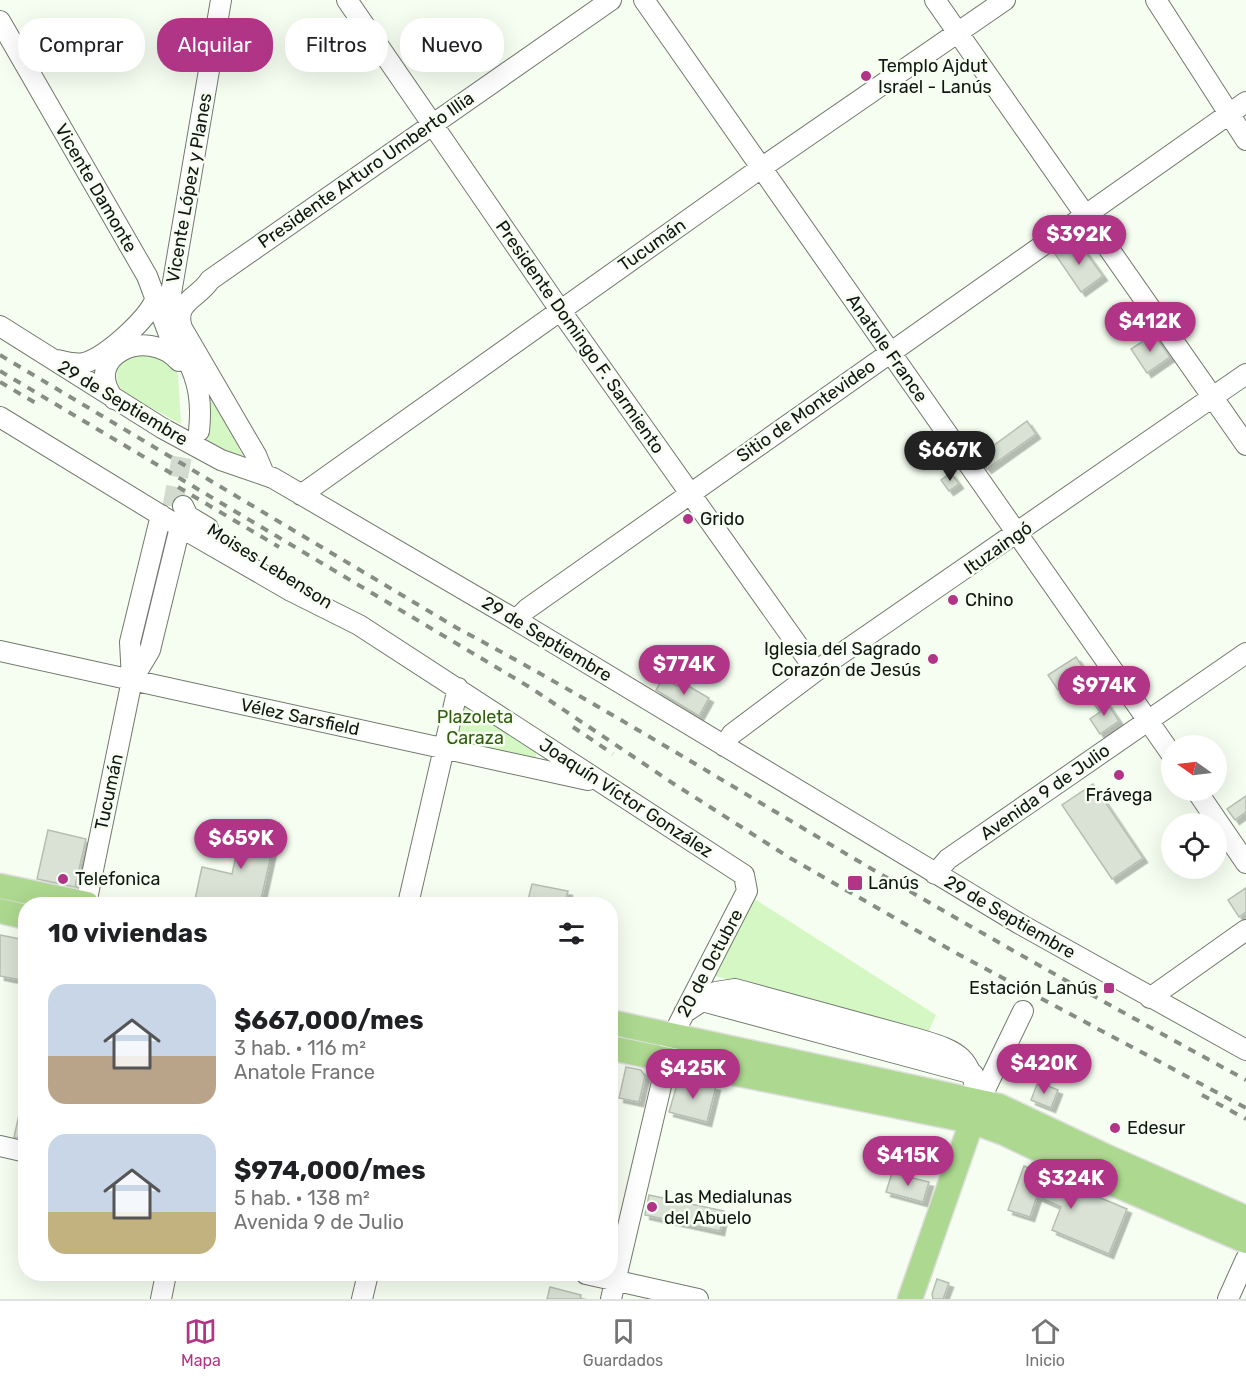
<!DOCTYPE html>
<html lang="es">
<head>
<meta charset="utf-8">
<style>
  body { margin:0; font-family:Rubik,sans-serif; background:#f6f6f6; color:#202124; height:100vh; display:flex; flex-direction:column; font-size:22px; white-space:nowrap }
  * { box-sizing:border-box; margin:0 }
  p { font-size:20px; color:#757577 }
  .icon { flex:none; width:33px; height:33px; fill:none; stroke:currentColor; stroke-width:2; stroke-linecap:round; stroke-linejoin:round }
  .map { position:relative; flex:1; overflow:hidden }
  .details { position:absolute; left:18px; top:897px; width:600px; height:384px; display:flex; flex-direction:column; background:#fff; border-radius:24px; box-shadow:0 6px 24px #0002 }
  .details>* { flex:none }
  .hud { position:absolute; left:18px; top:18px; width:600px; height:54px; display:flex; gap:12px }
  .needle { width:39px; rotate:284deg }
  .fabs { position:absolute; left:1161px; top:735px; display:grid; gap:12px }
  .fabs a { display:grid; place-items:center; width:66px; height:66px; border-radius:50%; background:#fff; box-shadow:0 6px 24px #0002; font-size:30px }
  .price { position:absolute; translate:-50% -51px; padding:0 14px; border-radius:21px; background:#b13586; color:#fff; font-size:20px; line-height:39px; filter:drop-shadow(0 2px 3px #0008) }
  .price::after { content:''; position:absolute; left:50%; top:36px; width:18px; height:14px; margin-left:-9px; background:inherit; clip-path:polygon(0 0,100% 0,50% 100%) }
  .price.selected { background:#222; color:#fff }
  ul { padding:0; list-style:none }
  li { display:flex; align-items:center; gap:18px; height:150px; padding:0 30px }
  li span { display:grid; place-items:center; flex:none; width:168px; height:120px; border-radius:18px; color:#555 }
  li>.icon { margin-inline-start:auto }
  span .icon { width:72px; height:72px; fill:#fffc; stroke-width:1 }
  li b { font-size:26px }
  h2 { display:flex; justify-content:space-between; align-items:center; height:72px; padding:0 30px; font-size:26px }
  .chip { padding:0 21px; border-radius:24px; background:#fff; box-shadow:0 6px 24px #0002; font-size:21px; line-height:54px }
  .chip.selected { background:#b13586; color:#fff }
  .tab-bar { display:flex; justify-content:space-around; align-items:center; height:84px; border-top:2px solid #e0e0e0; background:#fff; font-size:16px; color:#757577 }
  .tab-bar a { display:grid; justify-items:center; gap:3px }
  .tab-bar .selected { color:#b13586 }
  .map>svg:first-child { display:block }
  .green { fill:#d5f7c3 }
  .building { fill:#d9e2d4; stroke:#b6beb2; stroke-width:1.5; filter:url(#shadow) }
  .lines { fill:none; stroke-linecap:round; stroke-linejoin:round }
  .minor-tunnel { stroke:#d3dbcf; stroke-width:20; stroke-dasharray:20 10; stroke-linecap:butt }
  .minor-casing { stroke:#71796d; stroke-width:22 }
  .major-casing { stroke:#dedede; stroke-width:27 }
  .minor { stroke:#fff; stroke-width:20 }
  .major { stroke:#add88f; stroke-width:24 }
  .rail { stroke:#878d84; stroke-width:4; stroke-dasharray:8 8; stroke-linecap:butt }
  .poi-dot { fill:#b13586; stroke:#f5fef0; stroke-width:2 }
  .labels { text-anchor:middle; dominant-baseline:central; stroke-width:5; stroke-linejoin:round; paint-order:stroke }
  .poi-label { font-size:18px; fill:#121511; stroke:#f5fef0; text-anchor:start }
  .street-label { font-size:18px; fill:#121511; stroke:#f5fef0 }
  .park-label { font-size:18px; fill:#325c10; stroke:#f5fef0 }
</style>
</head>
<body>
<div class="map">
<svg width="1246" height="1299" viewBox="0 0 1246 1299">
  <defs>
    <filter id="shadow"><feDropShadow dx="4.5" dy="4.5" stdDeviation="0" flood-color="#0004"/></filter>
  </defs>
  <rect width="100%" height="100%" fill="#f5fef0"/>
  <path class="green" d="M 154,353 L 174,366 L 178,375 L 181,424 L 127,395 C 112,383 114,370 127,356 Z
    M 205,382 L 247,464 L 202,442 Z
    M 462,698 L 538,747 L 535,760 L 451,741 Z
    M 750,896 L 936,1015 L 927,1035 L 708,974 Z"/>
  <path class="building" d="M 1071,242 L 1080,244 L 1103,276 L 1081,292 L 1055,254 Z
    M 1154,334 L 1170,357 L 1147,373 L 1131,349 Z
    M 1027,421 L 1036,434 L 987,469 L 978,457 Z
    M 951,473 L 959,484 L 949,491 L 941,480 Z
    M 1076,657 L 1086,672 L 1058,690 L 1048,675 Z
    M 663,678 L 677,686 L 680,681 L 709,698 L 699,716 L 656,690 Z
    M 1103,697 L 1119,721 L 1100,734 L 1090,719 L 1100,712 L 1094,704 Z
    M 1093,784 L 1143,858 L 1112,879 L 1062,805 Z
    M 1246,796 L 1246,812 L 1235,820 L 1227,809 Z
    M 244,820 L 277,828 L 260,904 L 194,904 L 202,867 L 232,874 Z
    M 48,830 L 86,839 L 75,887 L 37,879 Z
    M 532,884 L 568,891 L 565,904 L 527,904 Z
    M 1246,888 L 1246,912 L 1239,917 L 1228,900 Z
    M 0,935 L 26,940 L 26,981 L 0,976 Z
    M 626,1067 L 641,1070 L 645,1076 L 639,1102 L 619,1098 Z
    M 687,1080 L 716,1086 L 707,1122 L 669,1112 L 676,1088 Z
    M 1038,1082 L 1058,1090 L 1051,1108 L 1031,1100 Z
    M 21,1106 L 26,1106 L 26,1140 L 14,1137 Z
    M 1024,1166 L 1127,1209 L 1109,1254 L 1052,1230 L 1061,1207 L 1037,1196 L 1030,1217 L 1008,1210 Z
    M 892,1173 L 929,1182 L 923,1202 L 886,1192 Z
    M 649,1195 L 724,1211 L 720,1231 L 645,1215 Z
    M 937,1279 L 949,1283 L 943,1299 L 933,1299 L 932,1294 Z
    M 550,1287 L 581,1295 L 580,1299 L 547,1299 Z"/>
  <g class="lines">
    <path class="minor-tunnel" d="M 167,536 L 187,429"/>
    <defs>
      <path id="minor" d="M 347,0 L 560,310 L 816,671
        M 644,0 L 1172,755
        M 935,0 L 1246,445
        M 1156,0 L 1246,140
        M 0,21 L 147,276 L 179,361
        M 0,326 L 162,428 L 221,460 L 273,478 L 516,620 L 1020,924 L 1246,1050
        M 171,328 L 168,320 L 169,305 L 221,0
        M 186,357 C 199,382 202,403 199,431
        M 57,360 C 66,362 75,365 84,363 C 106,357 148,319 156,298
        M 114,399 C 81,357 146,325 179,361
        M 0,417 L 180,527 L 291,591 L 359,625 L 744,875 L 747,891 L 673,1035 L 611,1299
        M 264,474 L 256,455 L 182,328 C 173,302 199,298 210,280 L 611,0
        M 301,495 L 761,168 L 1005,0
        M 183,506 L 188,516 L 208,528
        M 516,620 L 527,609 L 1246,102
        M 0,651 L 588,780
        M 132,680 L 150,650 L 180,527
        M 724,746 L 732,734 L 816,671 L 1246,374
        M 1196,790 L 1246,863
        M 935,874 L 948,859 L 1246,653
        M 86,904 L 132,680 L 130,642 L 161,515
        M 408,904 L 458,688
        M 1150,998 L 1246,930
        M 702,1001 L 973,1074
        M 684,1013 L 716,992 L 735,989 L 918,1039 C 962,1052 969,1056 979,1102
        M 979,1102 L 1023,1011
        M 0,1146 L 26,1152
        M 586,1274 L 698,1299
        M 161,1299 L 166,1274
        M 362,1299 L 368,1274
        M 1228,1299 L 1246,1259"/>
      <path id="major" d="M 0,886 L 87,904
        M 0,911 L 26,917
        M 610,1022 L 999,1106 L 1105,1156 L 1246,1218
        M 610,1048 L 971,1121 L 1004,1133 L 1084,1171 L 1246,1241
        M 910,1299 L 977,1107"/>
    </defs>
    <use href="#minor" class="minor-casing"/>
    <use href="#major" class="major-casing"/>
    <use href="#minor" class="minor"/>
    <use href="#major" class="major"/>
    <path class="rail" d="M 0,355 L 457,628 C 594,701 726,783 860,862 C 987,937 1116,1009 1246,1080
      M 0,371 L 531,688 L 674,784 L 790,858 L 956,953 L 1246,1108
      M 0,382 L 39,405
      M 178,487 L 279,547
      M 573,727 L 613,754
      M 1202,1095 L 1246,1119"/>
  </g>
  <g class="poi-dot">
    <circle cx="866" cy="76" r="6"/>
    <circle cx="688" cy="519" r="6"/>
    <circle cx="953" cy="600" r="6"/>
    <circle cx="933" cy="659" r="6"/>
    <circle cx="1119" cy="775" r="6"/>
    <circle cx="63" cy="879" r="6"/>
    <rect x="847" y="875" width="16" height="16" rx="3"/>
    <rect x="1103" y="982" width="12" height="12" rx="3"/>
    <circle cx="1115" cy="1128" r="6"/>
    <circle cx="652" cy="1207" r="6"/>
  </g>
  <g class="labels">
    <g class="poi-label">
      <text x="878" y="66">Templo Ajdut<tspan x="878" dy="21">Israel - Lanús</tspan></text>
      <text x="700" y="519">Grido</text>
      <text x="965" y="600">Chino</text>
      <text x="921" y="649" text-anchor="end">Iglesia del Sagrado<tspan x="921" dy="21">Corazón de Jesús</tspan></text>
      <text x="1119" y="795" text-anchor="middle">Frávega</text>
      <text x="75" y="879">Telefonica</text>
      <text x="868" y="883">Lanús</text>
      <text x="1097" y="988" text-anchor="end">Estación Lanús</text>
      <text x="1127" y="1128">Edesur</text>
      <text x="664" y="1197">Las Medialunas<tspan x="664" dy="21">del Abuelo</tspan></text>
    </g>
    <g class="street-label">
      <text transform="translate(366 170) rotate(-35)">Presidente Arturo Umberto Illia</text>
      <text transform="translate(96 188) rotate(60)">Vicente Damonte</text>
      <text transform="translate(189 188) rotate(-80)">Vicente López y Planes</text>
      <text transform="translate(652 245) rotate(-35)">Tucumán</text>
      <text transform="translate(580 337) rotate(55)">Presidente Domingo F. Sarmiento</text>
      <text transform="translate(887 348) rotate(55)">Anatole France</text>
      <text transform="translate(123 403) rotate(31)">29 de Septiembre</text>
      <text transform="translate(806 411) rotate(-35)">Sitio de Montevideo</text>
      <text transform="translate(998 548) rotate(-35)">Ituzaingó</text>
      <text transform="translate(270 566) rotate(32)">Moises Lebenson</text>
      <text transform="translate(547 639) rotate(31)">29 de Septiembre</text>
      <text transform="translate(300 717) rotate(12)">Vélez Sarsfield</text>
      <text transform="translate(109 792) rotate(-78)">Tucumán</text>
      <text transform="translate(1045 792) rotate(-35)">Avenida 9 de Julio</text>
      <text transform="translate(626 798) rotate(33)">Joaquín Víctor González</text>
      <text transform="translate(1010 917) rotate(30)">29 de Septiembre</text>
      <text transform="translate(710 963) rotate(-62)">20 de Octubre</text>
    </g>
    <g class="park-label">
      <text x="475" y="717">Plazoleta<tspan x="475" dy="21">Caraza</tspan></text>
    </g>
  </g>
</svg>
<div class="fabs">
<a><svg class="needle" viewBox="-14 -14 28 28"><path d="M0-13l5 13h-10z" fill="#e53935"/><path d="M0 13l5-13h-10z" fill="#757577"/></svg></a>
<a><svg class="icon" aria-label="locate" viewBox="0 0 24 24"><circle cx="12" cy="12" r="6"/><path d="M12 2v4M12 18v4M2 12h4M18 12h4"/></svg></a>
</div>
<b class="price" style="left:1079px;top:266px">$392K</b>
<b class="price" style="left:1150px;top:353px">$412K</b>
<b class="price selected" style="left:950px;top:482px">$667K</b>
<b class="price" style="left:684px;top:696px">$774K</b>
<b class="price" style="left:1104px;top:717px">$974K</b>
<b class="price" style="left:241px;top:870px">$659K</b>
<b class="price" style="left:1044px;top:1095px">$420K</b>
<b class="price" style="left:693px;top:1100px">$425K</b>
<b class="price" style="left:908px;top:1187px">$415K</b>
<b class="price" style="left:1071px;top:1210px">$324K</b>
<div class="hud">
<a class="chip">Comprar</a>
<a class="chip selected">Alquilar</a>
<a class="chip">Filtros</a>
<a class="chip">Nuevo</a>
</div>
<section class="details">
<h2>10 viviendas<svg class="icon" aria-label="filters" viewBox="0 0 24 24"><path d="M4 7h16M4 17h16"/><circle cx="9" cy="7" r="2"/><circle cx="15" cy="17" r="2"/></svg></h2>
<ul>
<li><span style="background:linear-gradient(#c9d6e8 60%,#b9a48a 0)"><svg class="icon" aria-label="home" viewBox="0 0 24 24"><path d="M3 11l9-7 9 7M6 9v11h12V9"/></svg></span><div><b>$667,000/mes</b><p>3 hab. · 116 m²</p><p>Anatole France</p></div></li>
<li><span style="background:linear-gradient(#c9d6e8 65%,#c2b280 0)"><svg class="icon" aria-label="home" viewBox="0 0 24 24"><path d="M3 11l9-7 9 7M6 9v11h12V9"/></svg></span><div><b>$974,000/mes</b><p>5 hab. · 138 m²</p><p>Avenida 9 de Julio</p></div></li>
</ul>
</section>
</div>
<nav class="tab-bar">
<a class="selected"><svg class="icon" aria-label="map" viewBox="0 0 24 24"><path d="M3 6l6-2 6 2 6-2v14l-6 2-6-2-6 2zM9 4v14M15 6v14"/></svg>Mapa</a>
<a><svg class="icon" aria-label="saved" viewBox="0 0 24 24"><path d="M7 4h10v16l-5-4-5 4z"/></svg>Guardados</a>
<a><svg class="icon" aria-label="home" viewBox="0 0 24 24"><path d="M3 11l9-7 9 7M6 9v11h12V9"/></svg>Inicio</a>
</nav>
</body>
</html>
